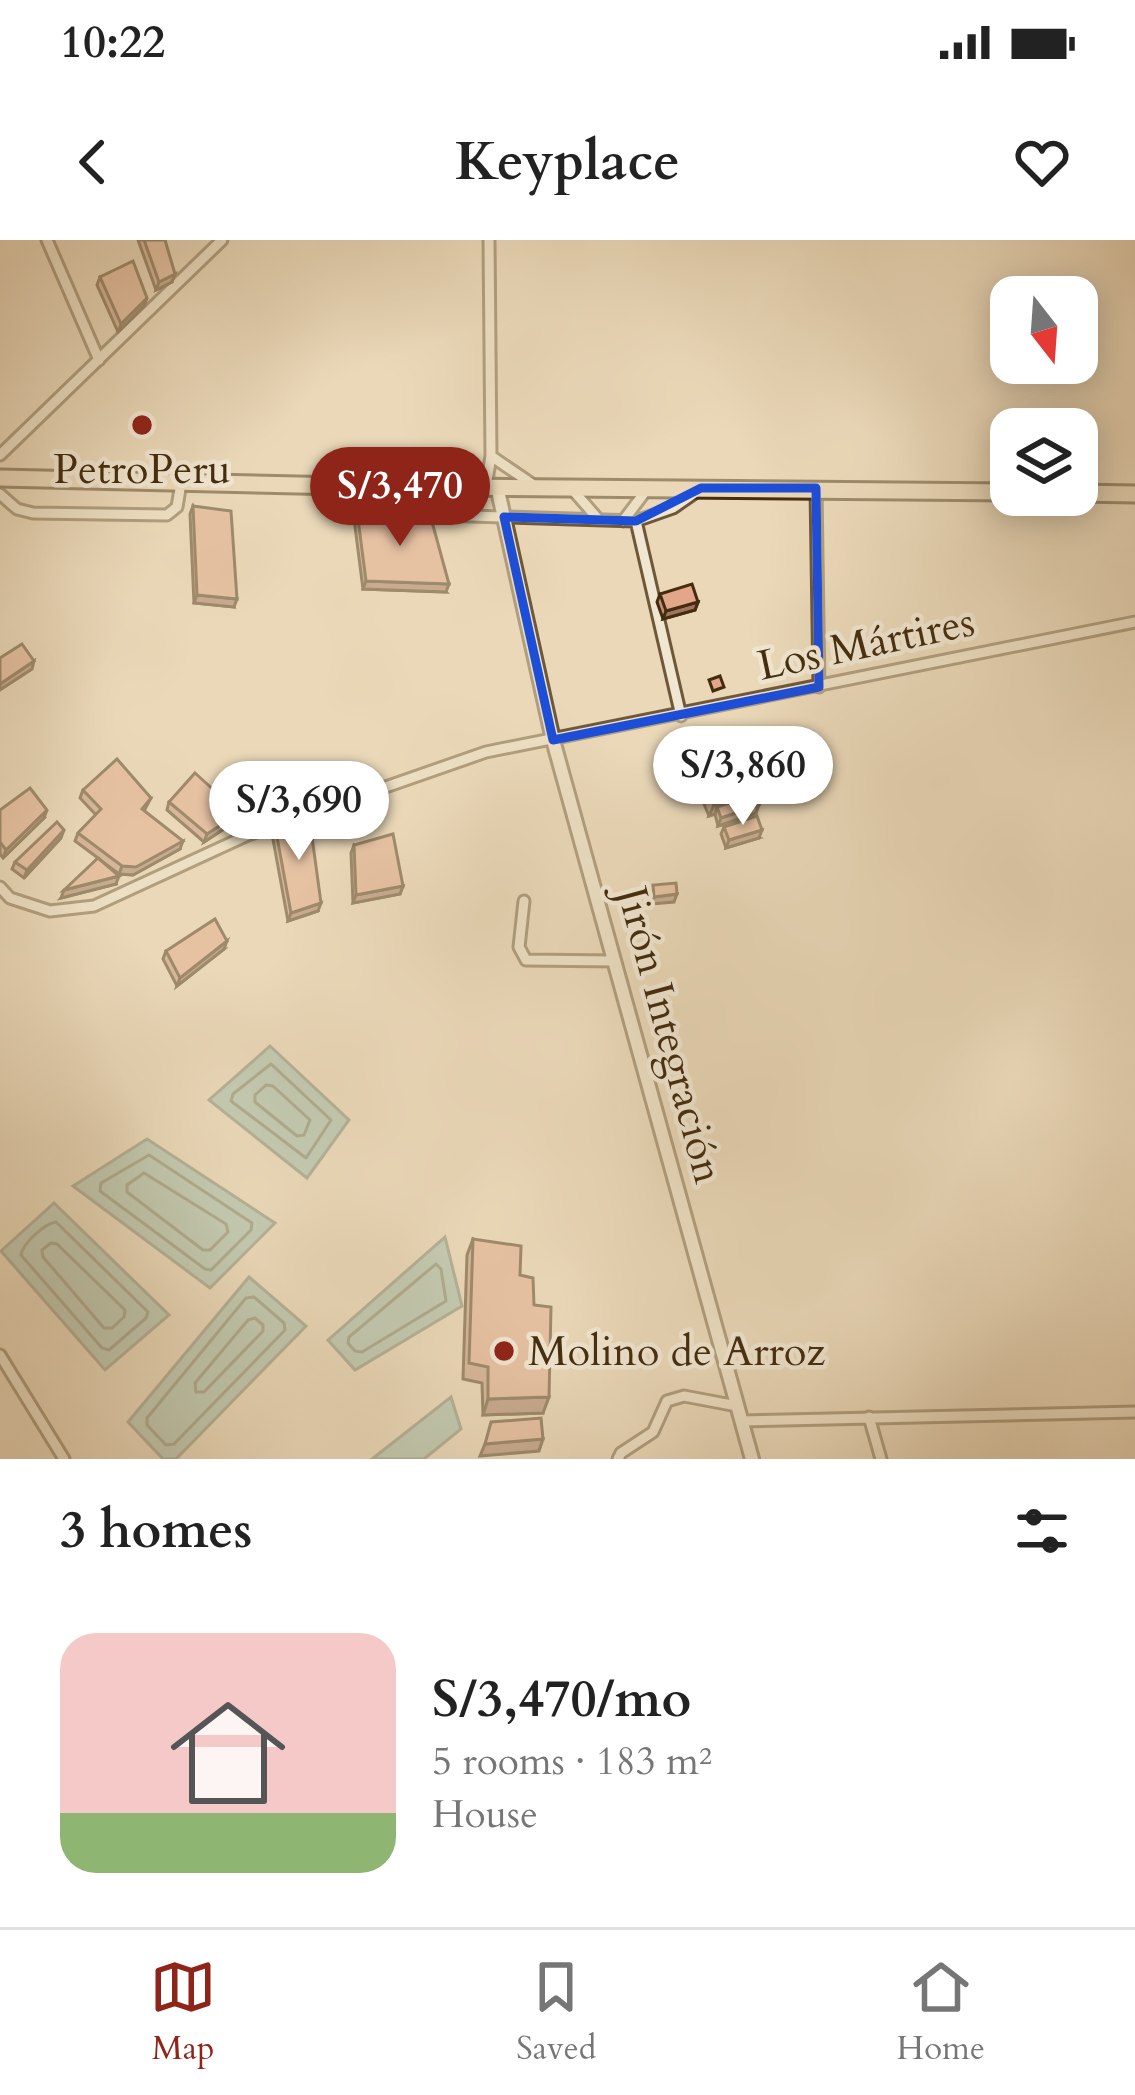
<!DOCTYPE html>
<html lang="en">
<head>
<meta charset="utf-8">
<style>
  body { margin:0; font-family:Cardo,serif; background:#f2f2f2; color:#222; height:100vh; display:flex; flex-direction:column; font-size:45px; white-space:nowrap }
  * { box-sizing:border-box; margin:0 }
  p { font-size:39px; color:#767676 }
  .icon { flex:none; width:66px; height:66px; fill:none; stroke:currentColor; stroke-width:2; stroke-linecap:round; stroke-linejoin:round }
  .map { position:relative; height:1219px; overflow:hidden }
  .drawer { display:flex; flex-direction:column; background:#fff; flex:1 }
  .drawer>* { flex:none }
  .needle { width:78px; rotate:163deg }
  .tools { position:absolute; left:990px; top:36px; display:grid; gap:24px }
  .tools a { display:grid; place-items:center; width:108px; height:108px; border-radius:24px; background:#fff; box-shadow:0 6px 30px #0003; font-size:60px }
  .price { position:absolute; translate:-50% -102px; padding:0 27px; border-radius:42px; background:#fff; color:#222; font-size:39px; line-height:78px; filter:drop-shadow(0 3px 6px #0008) }
  .price::after { content:''; position:absolute; left:50%; top:72px; width:36px; height:27px; margin-left:-18px; background:inherit; clip-path:polygon(0 0,100% 0,50% 100%) }
  .price.on { background:#8f2418; color:#fff }
  ul { padding:0; list-style:none }
  li { display:flex; align-items:center; gap:36px; height:300px; padding:0 60px }
  li+li { border-top:3px solid #e0e0e0 }
  li span { display:grid; place-items:center; flex:none; width:336px; height:240px; border-radius:36px; color:#555 }
  li>.icon { margin-inline-start:auto }
  span .icon { width:144px; height:144px; fill:#fffc; stroke-width:1 }
  li b { font-size:51px }
  h2 { display:flex; justify-content:space-between; align-items:center; height:144px; padding:0 60px; font-size:51px }
  .status { display:flex; justify-content:space-between; align-items:center; height:84px; padding:0 60px; background:#fff; direction:ltr }
  .status svg { height:33px; fill:currentColor }
  header { display:flex; justify-content:space-between; align-items:center; height:156px; padding:0 60px; background:#fff; font-size:54px; font-weight:700 }
  .menu { display:flex; justify-content:space-around; align-items:center; height:168px; border-top:3px solid #e0e0e0; background:#fff; font-size:33px; color:#767676 }
  .menu a { display:grid; justify-items:center; gap:6px }
  .menu .on { color:#8f2418 }
  .map>svg:first-child { display:block }
  .water { fill:#98baac; stroke:#76826d; stroke-width:3 }
  .lines { fill:none; stroke-linecap:round; stroke-linejoin:round }
  .shore { stroke:#6e745e; stroke-width:3 }
  .minor-casing { stroke:#6e5839; stroke-width:15 }
  .tertiary-casing { stroke:#6e5839; stroke-width:18 }
  .primary-casing { stroke:#442d0f; stroke-width:21 }
  .minor { stroke:#f1e6d1; stroke-width:9 }
  .tertiary { stroke:#f1e6d1; stroke-width:12 }
  .primary { stroke:#ead8b8; stroke-width:15 }
  .wall { fill:#c38f77; stroke:#442d0f; stroke-width:3 }
  .shaded-wall { fill:#9f7461; stroke:#442d0f; stroke-width:3 }
  .building { fill:#e3a68a; stroke:#442d0f; stroke-width:3 }
  .marked { fill:none; stroke:#1d4ed8; stroke-width:9; stroke-linejoin:round }
  .poi-dot { fill:#8f2418; stroke:#f1e6d1; stroke-width:4.5 }
  .labels { text-anchor:middle; dominant-baseline:central; stroke-width:9; stroke-linejoin:round; paint-order:stroke }
  .poi-label { font-size:42px; fill:#442d0f; stroke:#f1e6d1 }
  .street-label { font-size:42px; fill:#442d0f; stroke:#f1e6d1 }
</style>
</head>
<body>
<div class="status"><b>10:22</b><svg viewBox="0 0 49 12"><path d="M0 12V9h3v3zM5 12V6h3v6zM10 12V3h3v9zM15 12V0h3v12zM26 1h20v11H26zM47 4h2v5h-2z"/></svg></div>
<header><svg class="icon" aria-label="back" viewBox="0 0 24 24"><path d="M15 5l-7 7 7 7"/></svg>Keyplace<svg class="icon" aria-label="heart" viewBox="0 0 24 24"><path d="M12 20l-8-8c-3-5 5-10 8-4 3-6 11-1 8 4z"/></svg></header>
<div class="map">
<svg width="1135" height="1219" viewBox="0 0 1135 1219">
  <rect width="100%" height="100%" fill="#ead8b8"/>
  <filter id="stains"><feTurbulence type="fractalNoise" baseFrequency=".00167" numOctaves="4"/><feColorMatrix values="0 0 0 0 .2 0 0 0 0 .09 0 0 0 0 .02 0 0 0 .5 -.17"/></filter>
  <radialGradient id="worn" r=".72"><stop offset=".6" stop-color="#630" stop-opacity="0"/><stop offset="1" stop-color="#630" stop-opacity=".3"/></radialGradient>
  <path class="water" d="M 270,806 L 349,880 L 307,938 L 209,860 Z
    M 147,899 L 275,983 L 210,1048 L 73,946 Z
    M 54,963 L 169,1075 L 105,1130 L 1,1011 Z
    M 445,997 L 462,1066 L 355,1130 L 328,1100 Z
    M 249,1037 L 306,1086 L 176,1219 L 163,1219 L 128,1182 Z
    M 451,1157 L 461,1189 L 424,1219 L 372,1219 Z"/>
  <g class="lines">
    <path class="shore" d="M 271,824 L 331,880 L 306,918 L 231,861 L 233,854 Z
      M 266,845 L 273,846 L 310,880 L 304,895 L 297,896 L 255,862 L 255,855 Z
      M 149,915 L 252,983 L 251,990 L 211,1030 L 205,1029 L 100,951 L 101,943 Z
      M 144,933 L 226,984 L 228,992 L 210,1010 L 203,1010 L 127,952 L 127,945 Z
      M 56,982 L 148,1072 L 146,1078 L 109,1110 L 102,1108 L 21,1015 C 23,1003 44,984 56,982 Z
      M 51,1003 L 57,1004 L 125,1070 L 124,1077 L 112,1088 L 104,1088 L 43,1017 L 42,1010 Z
      M 436,1024 L 441,1029 L 446,1061 L 362,1112 L 355,1111 L 348,1103 L 349,1097 Z
      M 254,1057 L 284,1083 L 285,1090 L 174,1204 L 166,1205 L 147,1185 L 147,1178 L 246,1058 Z
      M 255,1078 L 263,1085 L 263,1091 L 204,1152 L 196,1152 L 195,1143 L 248,1080 Z"/>
    <defs>
      <path id="minor" d="M 47,0 L 99,120
        M 489,0 L 491,216 L 535,246
        M 0,215 L 222,0
        M 341,246 L 358,264 L 375,273 L 636,281 L 673,268 L 696,252
        M 486,246 L 491,216
        M 571,248 L 599,280
        M 816,249 L 819,447
        M 0,254 L 17,269 L 33,273 L 167,275 L 177,267 L 181,243
        M 416,275 L 447,246
        M 623,281 L 648,248
        M 636,281 L 681,476
        M 0,647 L 10,658 L 50,671 L 94,666 L 248,595 L 486,512 L 1135,382
        M 524,661 L 519,707 L 526,720 L 615,721
        M 0,1115 L 64,1219
        M 869,1177 L 881,1219
        M 742,1181 L 1135,1172
        M 618,1219 L 621,1213 L 653,1192 L 667,1161 L 684,1156 L 737,1166"/>
      <path id="tertiary" d="M 497,246 L 553,500 L 752,1219"/>
      <path id="primary" d="M 0,238 L 341,246 L 1011,252
        M 1077,253 L 1135,254"/>
    </defs>
    <use href="#minor" class="minor-casing"/>
    <use href="#tertiary" class="tertiary-casing"/>
    <use href="#primary" class="primary-casing"/>
    <use href="#minor" class="minor"/>
    <use href="#tertiary" class="tertiary"/>
    <use href="#primary" class="primary"/>
  </g>
  <path class="wall" d="M 138,0 L 165,0 L 172,42 L 156,50 Z
    M 100,37 L 144,66 L 118,92 L 97,45 Z
    M 193,266 L 234,367 L 194,363 L 190,274 Z
    M 357,271 L 446,352 L 363,349 L 354,279 Z
    M 660,354 L 698,362 L 695,370 L 663,379 L 657,362 Z
    M 760,547 L 756,557 L 756,573 L 718,586 L 715,574 L 709,576 L 704,564 L 709,552 Z
    M 83,550 L 151,558 L 144,571 L 180,609 L 133,635 L 119,634 L 99,619 L 116,644 L 61,658 L 98,618 L 75,601 L 78,593 L 96,575 L 80,558 Z
    M 169,562 L 239,573 L 236,581 L 204,602 L 167,570 Z
    M 0,570 L 44,578 L 3,618 L 0,614 Z
    M 275,586 L 318,671 L 288,681 L 272,594 Z
    M 724,587 L 759,598 L 726,608 L 721,594 Z
    M 61,598 L 24,638 L 12,629 L 15,622 Z
    M 354,605 L 403,646 L 400,654 L 353,663 L 351,613 Z
    M 224,709 L 177,746 L 163,719 L 166,711 Z
    M 473,999 L 520,1035 L 534,1065 L 543,1173 L 483,1175 L 482,1143 L 463,1139 L 467,1015 Z"/>
  <path class="shaded-wall" d="M 175,34 L 172,42 L 156,50 L 159,42 Z
    M 147,58 L 144,66 L 118,92 L 121,84 Z
    M 366,341 L 449,344 L 446,352 L 363,349 Z
    M 197,355 L 237,359 L 234,367 L 194,363 Z
    M 698,362 L 695,370 L 663,379 L 666,371 Z
    M 34,421 L 32,429 L 0,450 L 0,444 Z
    M 760,547 L 755,559 L 717,567 L 715,574 L 709,576 L 714,565 Z
    M 759,565 L 756,573 L 718,586 L 721,578 Z
    M 47,570 L 44,578 L 3,618 L 6,610 Z
    M 239,573 L 236,581 L 204,602 L 207,594 Z
    M 64,590 L 61,598 L 24,638 L 27,630 Z
    M 762,590 L 759,598 L 726,608 L 729,600 Z
    M 183,601 L 180,609 L 133,635 L 119,634 L 122,626 Z
    M 119,636 L 116,644 L 61,658 L 64,650 Z
    M 403,646 L 400,654 L 353,663 L 356,655 Z
    M 677,654 L 674,662 L 651,664 L 654,657 Z
    M 321,663 L 318,671 L 288,681 L 291,673 Z
    M 227,701 L 224,709 L 177,746 L 180,738 Z
    M 549,1157 L 543,1173 L 483,1175 L 488,1159 Z
    M 543,1199 L 539,1211 L 480,1216 L 485,1204 Z"/>
  <path class="building" d="M 144,0 L 165,0 L 175,34 L 159,42 Z
    M 133,21 L 147,58 L 121,84 L 100,37 Z
    M 193,266 L 231,271 L 237,359 L 197,355 Z
    M 357,271 L 431,278 L 449,344 L 366,341 Z
    M 692,344 L 698,362 L 666,371 L 660,354 Z
    M 22,404 L 34,421 L 0,444 L 0,418 Z
    M 720,436 L 724,447 L 713,451 L 709,440 Z
    M 117,519 L 151,558 L 142,569 L 183,601 L 136,627 L 122,626 L 78,593 L 101,569 L 83,550 Z
    M 195,533 L 239,573 L 207,594 L 169,562 Z
    M 755,535 L 760,547 L 714,565 L 709,552 Z
    M 30,548 L 47,570 L 6,610 L 0,602 L 0,570 Z
    M 755,554 L 759,565 L 721,578 L 717,567 Z
    M 309,575 L 321,663 L 291,673 L 275,586 Z
    M 757,576 L 762,590 L 729,600 L 724,587 Z
    M 57,582 L 64,590 L 27,630 L 15,622 Z
    M 393,594 L 403,646 L 356,655 L 354,605 Z
    M 98,618 L 119,636 L 64,650 Z
    M 676,643 L 677,654 L 654,657 L 653,645 Z
    M 215,679 L 227,701 L 180,738 L 166,711 Z
    M 473,999 L 521,1006 L 520,1035 L 533,1038 L 534,1065 L 551,1067 L 549,1157 L 488,1159 L 488,1127 L 469,1123 Z
    M 541,1178 L 543,1199 L 485,1204 L 491,1182 Z"/>
  <path d="M0 0H1135V1219H0ZM 701,248 L 816,248 L 819,447 L 553,500 L 504,277 L 636,281 Z" fill="#ead8b8" fill-opacity=".55" fill-rule="evenodd"/>
  <path class="marked" d="M 701,248 L 816,248 L 819,447 L 553,500 L 504,277 L 636,281 Z"/>
  <g class="poi-dot">
    <circle cx="142" cy="185" r="12"/>
    <circle cx="504" cy="1111" r="12"/>
  </g>
  <g class="labels">
    <g class="poi-label">
      <text x="142" y="229">PetroPeru</text>
      <text x="528" y="1111" text-anchor="start">Molino de Arroz</text>
    </g>
    <g class="street-label">
      <text transform="translate(866 404) rotate(-12)">Los Mártires</text>
      <text transform="translate(670 795) rotate(75)">Jirón Integración</text>
    </g>
  </g>
  <rect width="100%" height="100%" filter="url(#stains)"/>
  <rect width="100%" height="100%" fill="url(#worn)"/>
</svg>
<div class="tools">
<a><svg class="needle" viewBox="-14 -14 28 28"><path d="M0-13l5 13h-10z" fill="#e53935"/><path d="M0 13l5-13h-10z" fill="#767676"/></svg></a>
<a><svg class="icon" aria-label="layers" viewBox="0 0 24 24"><path d="M12 4l9 5-9 5-9-5zM3 14l9 5 9-5"/></svg></a>
</div>
<b class="price on" style="left:400px;top:309px">S/3,470</b>
<b class="price" style="left:743px;top:588px">S/3,860</b>
<b class="price" style="left:299px;top:623px">S/3,690</b>
</div>
<section class="drawer">
<h2>3 homes<svg class="icon" aria-label="filters" viewBox="0 0 24 24"><path d="M4 7h16M4 17h16"/><circle cx="9" cy="7" r="2"/><circle cx="15" cy="17" r="2"/></svg></h2>
<ul>
<li><span style="background:linear-gradient(#f6c9c9 75%,#8fb573 0)"><svg class="icon" aria-label="home" viewBox="0 0 24 24"><path d="M3 11l9-7 9 7M6 9v11h12V9"/></svg></span><div><b>S/3,470/mo</b><p>5 rooms · 183 m²</p><p>House</p></div></li>
</ul>
</section>
<nav class="menu">
<a class="on"><svg class="icon" aria-label="map" viewBox="0 0 24 24"><path d="M3 6l6-2 6 2 6-2v14l-6 2-6-2-6 2zM9 4v14M15 6v14"/></svg>Map</a>
<a><svg class="icon" aria-label="saved" viewBox="0 0 24 24"><path d="M7 4h10v16l-5-4-5 4z"/></svg>Saved</a>
<a><svg class="icon" aria-label="home" viewBox="0 0 24 24"><path d="M3 11l9-7 9 7M6 9v11h12V9"/></svg>Home</a>
</nav>
</body>
</html>
